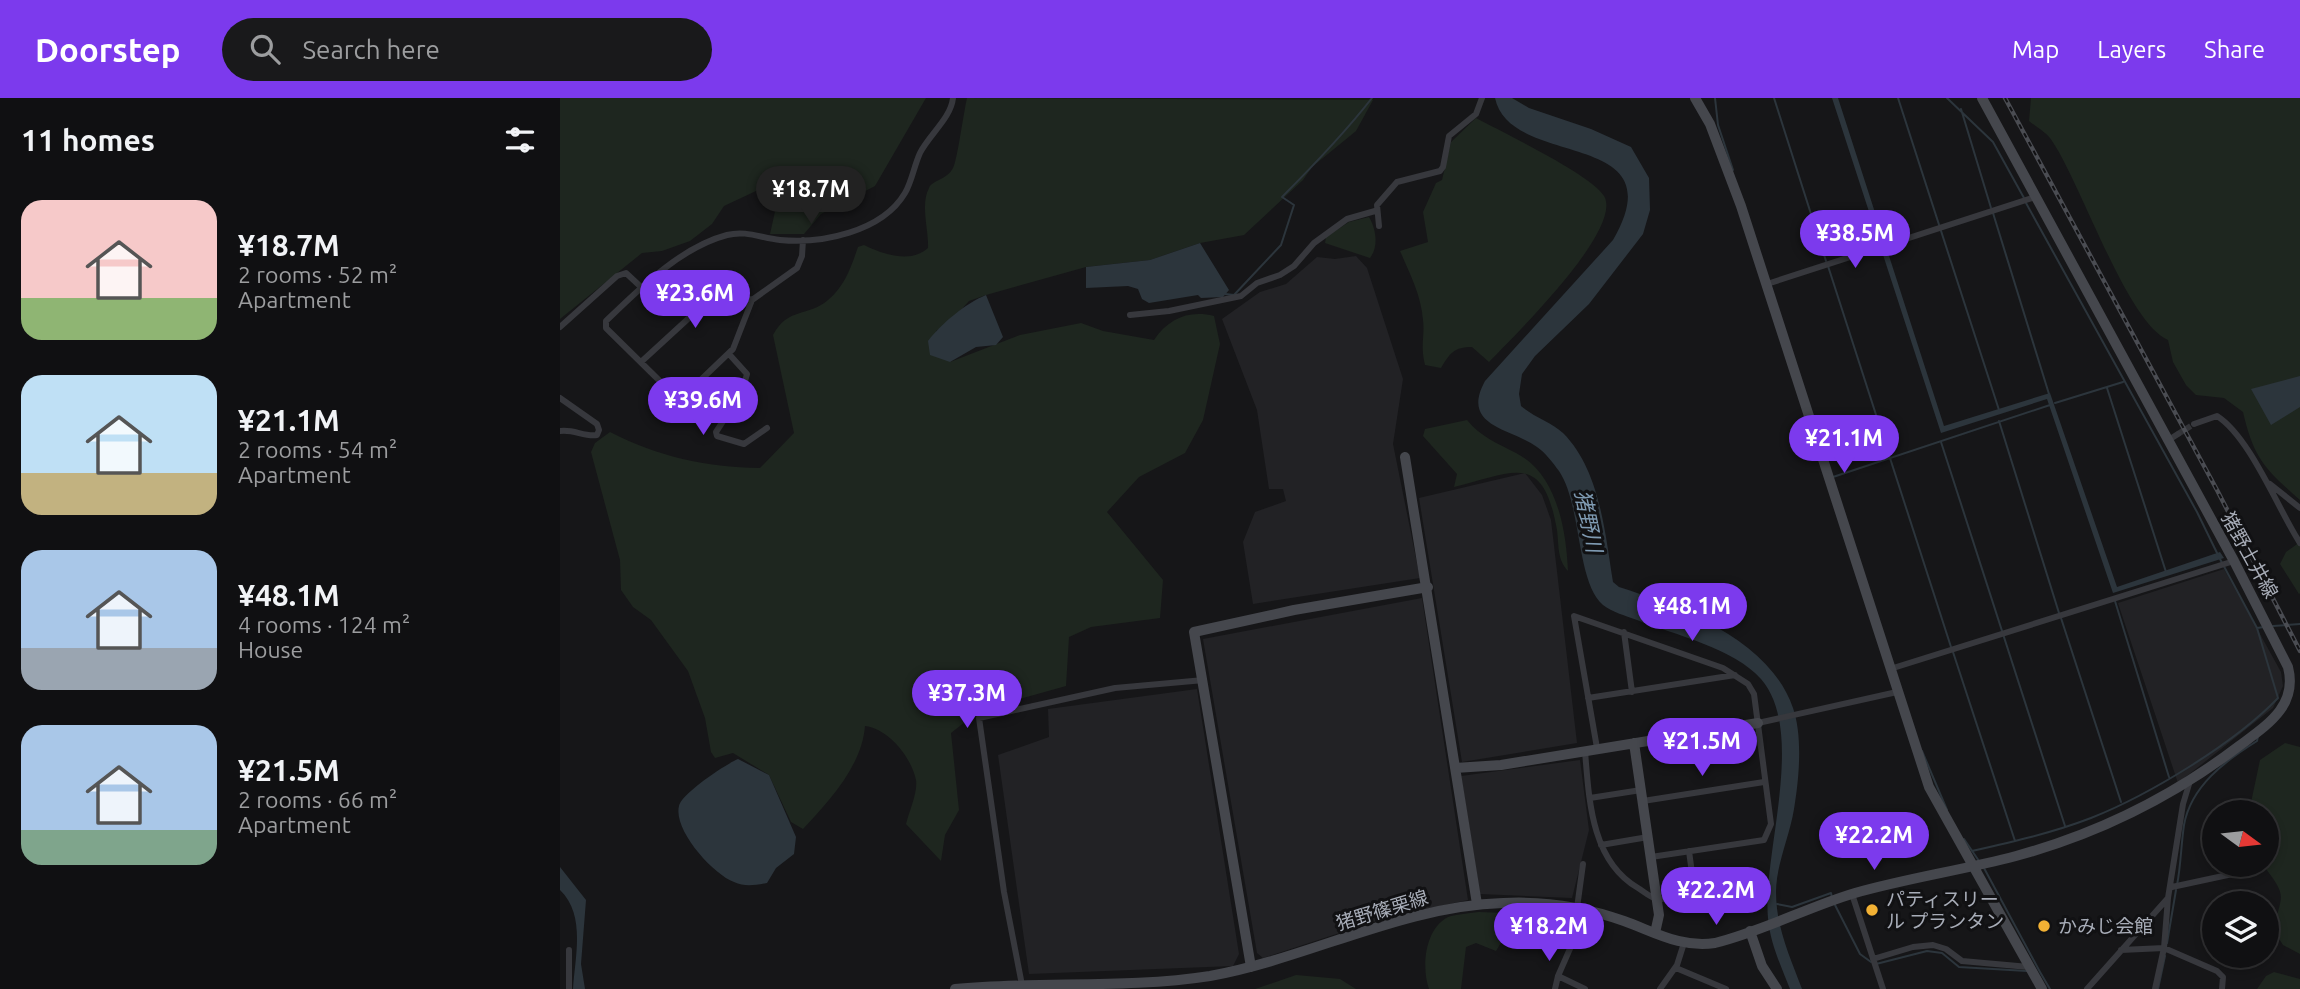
<!DOCTYPE html>
<html lang="en">
<head>
<meta charset="utf-8">
<style>
  body { margin:0; font-family:Ubuntu,"Noto Sans JP",sans-serif; background:#19191b; color:#f1f3f6; height:100vh; display:flex; flex-direction:column; font-size:26px; white-space:nowrap }
  * { box-sizing:border-box; margin:0 }
  p { font-size:23px; color:#9c9d9f }
  .icon { flex:none; width:38px; height:38px; fill:none; stroke:currentColor; stroke-width:2; stroke-linecap:round; stroke-linejoin:round }
  .map { position:relative; flex:1; overflow:hidden }
  .side { display:flex; flex-direction:column; background:#101012; width:560px }
  .side>* { flex:none }
  .needle { width:46px; rotate:105deg }
  .buttons { position:absolute; left:1642px; top:702px; display:grid; gap:14px }
  .buttons a { display:grid; place-items:center; width:77px; height:77px; border-radius:50%; background:#101012; box-shadow:0 4px 10px #0003,0 0 0 2px #303032; font-size:35px }
  .price { position:absolute; translate:-50% -60px; padding:0 16px; border-radius:24px; background:#7c3aed; color:#fff; font-size:23px; line-height:46px; filter:drop-shadow(0 2px 4px #0008) }
  .price::after { content:''; position:absolute; left:50%; top:42px; width:21px; height:16px; margin-left:-10px; background:inherit; clip-path:polygon(0 0,100% 0,50% 100%) }
  .price.on { background:#222; color:#fff }
  ul { padding:0; list-style:none }
  li { display:flex; align-items:center; gap:21px; height:175px; padding:0 21px }
  li span { display:grid; place-items:center; flex:none; width:196px; height:140px; border-radius:21px; color:#555 }
  li>.icon { margin-inline-start:auto }
  span .icon { width:84px; height:84px; fill:#fffc; stroke-width:1 }
  li b { font-size:30px }
  h2 { display:flex; justify-content:space-between; align-items:center; height:84px; padding:0 21px; font-size:30px }
  header { display:flex; align-items:center; gap:42px; box-sizing:border-box; height:98px; padding:0 35px; background:#7c3aed; color:#fff }
  header strong { font-size:33px }
  nav { display:flex; gap:38px; margin-inline-start:auto; font-size:24px }
  .search { width:490px; height:63px; background:#19191b; display:flex; align-items:center; gap:18px; box-sizing:border-box; padding:0 24px; border-radius:38px; color:#9c9d9f; font-size:26px }
  main { display:flex; flex:1; min-height:0 }
  .map>svg:first-child { display:block }
  .built { fill:#222225 }
  .green { fill:#1e261f }
  .water { fill:#2c353c }
  .lines { fill:none; stroke-linecap:round; stroke-linejoin:round }
  .stream { stroke:#2c353c; stroke-width:2 }
  .street-tunnel { stroke:#333438; stroke-width:6; stroke-dasharray:6 3; stroke-linecap:butt }
  .street { stroke:#37383d; stroke-width:6 }
  .secondary { stroke:#45474d; stroke-width:10 }
  .rail-casing { stroke:#4a4c52; stroke-width:4.5 }
  .rail { stroke:#111113; stroke-width:2; stroke-dasharray:5; stroke-linecap:butt }
  .poi-dot { fill:#f2b134; stroke:#111113; stroke-width:2.5 }
  .labels { text-anchor:middle; dominant-baseline:central; stroke-width:6; stroke-linejoin:round; paint-order:stroke }
  .street-label { font-size:19px; fill:#a8adb8; stroke:#111113 }
  .poi-label { font-size:19px; fill:#a8adb8; stroke:#111113; text-anchor:start }
  .water-label { font-size:21px; font-style:italic; fill:#7f9bb3; stroke:#111113 }
</style>
</head>
<body>
<header>
<strong>Doorstep</strong>
<div class="search"><svg class="icon" aria-label="search" viewBox="0 0 24 24"><circle cx="10" cy="10" r="6"/><path d="M15 15l6 6"/></svg>Search here</div>
<nav><a>Map</a><a>Layers</a><a>Share</a></nav>
</header>
<main>
<section class="side">
<h2>11 homes<svg class="icon" aria-label="filters" viewBox="0 0 24 24"><path d="M4 7h16M4 17h16"/><circle cx="9" cy="7" r="2"/><circle cx="15" cy="17" r="2"/></svg></h2>
<ul>
<li><span style="background:linear-gradient(#f6c9c9 70%,#8fb573 0)"><svg class="icon" aria-label="home" viewBox="0 0 24 24"><path d="M3 11l9-7 9 7M6 9v11h12V9"/></svg></span><div><b>¥18.7M</b><p>2 rooms · 52 m²</p><p>Apartment</p></div></li>
<li><span style="background:linear-gradient(#bfe0f5 70%,#c2b280 0)"><svg class="icon" aria-label="home" viewBox="0 0 24 24"><path d="M3 11l9-7 9 7M6 9v11h12V9"/></svg></span><div><b>¥21.1M</b><p>2 rooms · 54 m²</p><p>Apartment</p></div></li>
<li><span style="background:linear-gradient(#a9c7e8 70%,#9aa5b1 0)"><svg class="icon" aria-label="home" viewBox="0 0 24 24"><path d="M3 11l9-7 9 7M6 9v11h12V9"/></svg></span><div><b>¥48.1M</b><p>4 rooms · 124 m²</p><p>House</p></div></li>
<li><span style="background:linear-gradient(#a9c7e8 75%,#7fa58c 0)"><svg class="icon" aria-label="home" viewBox="0 0 24 24"><path d="M3 11l9-7 9 7M6 9v11h12V9"/></svg></span><div><b>¥21.5M</b><p>2 rooms · 66 m²</p><p>Apartment</p></div></li>
</ul>
</section>
<div class="map">
<svg width="1740" height="891" viewBox="0 0 1740 891">
  <rect width="100%" height="100%" fill="#161618"/>
  <path class="built" d="M 796,158 L 807,170 L 843,281 L 833,346 L 860,480 L 693,506 L 683,444 L 695,414 L 726,403 L 723,391 L 709,391 L 697,312 L 662,221 L 700,194 L 726,186 L 757,159 L 775,161 Z
    M 965,375 L 982,397 L 991,422 L 1017,645 L 902,664 L 859,400 Z
    M 1664,471 L 1721,574 L 1723,588 L 1713,610 L 1618,685 L 1558,505 Z
    M 862,500 L 908,802 L 825,820 L 703,860 L 697,855 L 643,541 Z
    M 637,591 L 679,856 L 673,868 L 469,876 L 438,657 L 489,639 L 488,611 Z
    M 1020,662 L 1029,732 L 1012,800 L 920,796 L 901,678 Z"/>
  <path class="green" d="M 0,0 L 366,0 L 315,88 L 261,116 L 244,136 L 210,136 L 216,109 L 215,98 L 196,93 L 164,108 L 152,126 L 130,143 L 102,153 L 82,155 L 0,221 Z
    M 407,0 L 813,2 L 796,33 L 752,69 L 743,82 L 684,137 L 640,145 L 590,162 L 526,169 L 426,197 L 409,203 L 392,222 L 376,233 L 390,264 L 460,237 L 521,225 L 543,233 L 594,242 C 609,220 629,212 654,218 L 660,246 L 643,322 L 625,355 L 579,379 L 547,414 L 603,482 L 600,520 L 531,529 L 509,539 L 506,588 L 420,612 L 391,635 L 399,712 L 385,737 L 381,763 L 346,726 C 349,714 358,694 356,682 C 351,659 329,631 305,628 C 302,668 269,703 243,731 L 231,724 L 209,677 L 173,655 L 155,660 L 151,654 L 145,620 L 128,573 L 91,522 L 73,509 L 61,492 L 60,462 L 31,354 L 35,345 L 50,334 C 99,359 145,369 200,370 L 234,335 L 213,237 C 228,209 248,219 268,202 C 285,188 291,169 298,149 L 304,147 C 322,156 351,166 368,150 C 369,132 360,107 369,90 C 372,82 387,82 393,70 C 397,64 404,12 407,0 Z
    M 1471,0 L 1740,0 L 1740,402 C 1705,371 1694,361 1683,314 L 1664,300 L 1636,297 L 1626,287 L 1613,264 L 1608,242 C 1566,224 1520,81 1490,40 C 1485,34 1475,28 1469,23 Z
    M 916,20 C 942,34 1032,77 1044,98 C 1064,131 953,239 929,264 L 912,249 C 894,249 890,255 881,270 L 865,267 C 860,247 865,238 863,222 C 861,197 850,176 840,153 L 868,144 L 863,114 L 876,85 L 882,82 L 891,44 Z
    M 809,119 C 816,131 819,148 810,160 L 765,145 L 766,139 L 789,124 Z
    M 907,322 C 921,339 937,345 956,355 C 997,376 1006,431 1008,473 C 997,461 999,448 997,432 C 983,353 955,374 894,389 L 897,376 L 863,338 L 865,331 Z
    M 1740,444 L 1740,495 L 1739,496 L 1720,466 L 1726,454 Z
    M 1725,645 L 1740,649 L 1740,856 L 1723,847 L 1714,833 C 1720,795 1730,802 1703,767 L 1706,766 L 1706,714 L 1689,714 L 1700,662 Z
    M 919,814 L 946,815 C 950,830 944,840 936,853 L 916,845 L 906,849 L 901,891 L 869,891 C 861,869 865,827 891,818 C 900,816 910,815 919,814 Z
    M 1714,874 L 1740,881 L 1740,891 L 1697,891 L 1706,878 Z
    M 736,877 L 780,881 L 796,891 L 695,891 Z"/>
  <path class="water" d="M 935,0 L 952,0 L 969,10 L 1031,31 L 1071,49 L 1089,80 L 1090,112 L 1083,136 L 1029,206 L 975,258 L 962,276 L 959,296 L 961,308 C 974,319 991,324 1003,335 C 1040,372 1045,435 1053,484 L 1059,489 C 1121,509 1210,542 1233,610 C 1243,639 1239,681 1234,711 C 1230,737 1216,767 1216,794 C 1216,829 1230,859 1242,891 L 1230,891 C 1221,868 1210,845 1208,820 C 1202,757 1247,634 1201,581 C 1175,551 1113,536 1077,522 C 1066,518 1052,514 1043,507 C 1016,484 1022,407 999,373 C 993,365 985,354 977,349 C 951,330 900,329 925,283 L 1053,142 C 1118,29 950,72 935,0 Z
    M 1272,0 L 1278,0 L 1384,328 L 1490,295 L 1557,489 L 1660,454 L 1664,460 L 1553,495 L 1487,301 L 1381,335 Z
    M 640,145 L 669,192 L 663,199 L 641,200 L 638,197 L 589,205 L 582,201 L 578,191 L 568,188 L 526,190 L 526,169 L 590,162 Z
    M 426,197 L 443,239 L 436,247 L 416,249 L 390,264 L 370,257 L 368,243 C 381,226 406,205 426,197 Z
    M 1740,278 L 1740,309 L 1711,327 L 1691,291 Z
    M 178,661 L 209,677 L 236,739 L 234,756 L 216,770 L 207,785 C 195,787 185,789 174,784 C 153,776 113,732 119,708 C 121,696 166,666 178,661 Z
    M 0,769 L 26,802 L 21,866 L 25,891 L 13,891 C 15,858 26,817 0,792 Z"/>
  <g class="lines">
    <path class="stream" d="M 1155,0 L 1158,27 L 1173,72
      M 1214,0 L 1266,163
      M 1338,0 L 1439,312
      M 1387,0 L 1433,44 L 1464,100
      M 1401,11 L 1431,110
      M 1466,105 L 1637,414 L 1658,457
      M 1433,115 L 1489,296
      M 1268,168 L 1391,549
      M 665,196 L 674,197 L 721,147 L 734,107 L 722,99 C 754,67 784,36 812,0
      M 1547,290 L 1606,474
      M 1495,305 L 1563,284
      M 1439,323 L 1499,515
      M 1381,344 L 1505,728
      M 1273,379 L 1490,307
      M 1660,461 L 1697,530 L 1704,529
      M 1555,503 L 1609,679
      M 1501,520 L 1561,704
      M 1713,528 L 1740,526
      M 1393,554 L 1455,743
      M 1362,653 L 1387,712
      M 1404,741 L 1419,763
      M 1412,753 C 1452,744 1492,735 1531,720 C 1589,697 1675,645 1718,600 L 1697,530
      M 1424,770 L 1480,874
      M 1617,787 C 1621,767 1621,747 1624,727 C 1631,688 1665,663 1697,643 L 1698,638
      M 1274,805 L 1300,856 L 1311,864
      M 1217,806 L 1232,809 L 1271,795 L 1272,800
      M 1607,845 L 1616,792
      M 1316,866 L 1367,853 L 1382,855 L 1399,869 L 1467,873
      M 1480,874 L 1490,891
      M 1598,891 L 1605,858"/>
    <path class="street-tunnel" d="M 1618,336 L 1634,326"/>
    <path class="street" d="M 819,128 L 817,107 L 837,84 L 880,73 L 883,69 L 889,38 L 916,16 L 922,0
      M 243,142 L 242,158 L 237,170 L 192,202 L 173,251 L 124,298 L 116,299 L 46,230 L 46,223 C 79,191 121,149 167,137 C 186,132 201,140 220,142 C 261,146 322,134 345,95 C 352,83 354,68 360,55 C 369,37 391,20 393,0
      M 1207,186 L 1475,99
      M 570,217 L 609,213 L 681,198 L 697,185 L 720,177 L 734,168 L 754,145 L 787,121 L 815,113
      M 0,229 L 57,178 L 66,175 L 81,189
      M 169,256 L 187,276 L 182,294 L 156,334 L 157,338 L 184,346 L 207,330
      M 81,264 L 154,197 L 165,194 L 192,202
      M 0,300 L 37,326 L 39,332 L 37,337 C 24,339 14,331 0,333
      M 1634,326 L 1657,318 C 1690,339 1718,411 1740,445
      M 1607,343 L 1618,336
      M 1710,386 L 1740,410
      M 1064,534 L 1072,594
      M 1330,571 L 1674,463
      M 1028,600 L 1175,577
      M 1198,625 L 1337,594
      M 1037,650 L 1014,518 L 1163,570 L 1188,586 L 1194,596 L 1211,726 L 1204,742 L 1091,759
      M 1025,653 C 1029,701 1031,763 1078,790 C 1083,793 1091,800 1097,801 C 1106,802 1121,797 1130,796 L 1134,790 L 1129,753
      M 1030,700 L 1081,692
      M 1083,703 L 1204,684
      M 1041,747 L 1088,739
      M 1612,789 L 1677,775
      M 1292,796 L 1323,891
      M 1017,810 L 1023,766
      M 1021,811 L 1016,837 L 998,878 L 1025,891
      M 1561,852 L 1604,850 L 1657,873 L 1663,879 L 1662,891
      M 1313,861 L 1353,849 L 1373,847 L 1386,851 L 1402,863 L 1469,869
      M 1116,870 L 1166,891
      M 462,887 L 444,794 L 419,620 L 555,590 L 644,582
      M 9,891 L 9,852
      M 995,891 L 998,878
      M 1100,891 L 1117,867 L 1124,845
      M 1527,891 L 1608,800 L 1623,706 L 1630,683
      M 1595,891 L 1604,850 L 1608,800"/>
    <path class="secondary" d="M 1135,0 L 1150,26 L 1181,108 L 1369,689 L 1482,891
      M 845,359 L 917,806
      M 1074,645 L 1099,817 L 1095,835
      M 895,670 L 941,667 L 1198,625
      M 1190,833 L 1202,868 L 1217,891
      M 691,869 L 634,534 L 734,512 L 868,489
      M 395,891 C 480,883 567,891 650,878 C 749,860 842,808 943,805 C 984,803 1025,809 1064,823 C 1095,834 1120,850 1155,845 C 1203,833 1248,809 1295,795 C 1348,780 1403,772 1456,758 C 1537,736 1612,699 1679,648 C 1707,627 1738,608 1728,569 L 1674,463 L 1422,0"/>
    <defs>
      <path id="rail" d="M 1445,0 L 1657,392 L 1740,553"/>
    </defs>
    <use href="#rail" class="rail-casing"/>
    <use href="#rail" class="rail"/>
  </g>
  <g class="poi-dot">
    <circle cx="1312" cy="812" r="7"/>
    <circle cx="1484" cy="828" r="7"/>
  </g>
  <g class="labels">
    <g class="street-label">
      <text transform="translate(1690 457) rotate(61)">猪野土井線</text>
      <text transform="translate(822 812) rotate(-17)">猪野篠栗線</text>
    </g>
    <g class="poi-label">
      <text x="1326" y="801">パティスリー<tspan x="1326" dy="22">ル プランタン</tspan></text>
      <text x="1498" y="828">かみじ会館</text>
    </g>
    <g class="water-label">
      <text transform="translate(1029 423) rotate(78)">猪野川</text>
    </g>
  </g>
</svg>
<div class="buttons">
<a><svg class="needle" viewBox="-14 -14 28 28"><path d="M0-13l5 13h-10z" fill="#e53935"/><path d="M0 13l5-13h-10z" fill="#9c9d9f"/></svg></a>
<a><svg class="icon" aria-label="layers" viewBox="0 0 24 24"><path d="M12 4l9 5-9 5-9-5zM3 14l9 5 9-5"/></svg></a>
</div>
<b class="price on" style="left:251px;top:128px">¥18.7M</b>
<b class="price" style="left:1295px;top:172px">¥38.5M</b>
<b class="price" style="left:135px;top:232px">¥23.6M</b>
<b class="price" style="left:143px;top:339px">¥39.6M</b>
<b class="price" style="left:1284px;top:377px">¥21.1M</b>
<b class="price" style="left:1132px;top:545px">¥48.1M</b>
<b class="price" style="left:407px;top:632px">¥37.3M</b>
<b class="price" style="left:1142px;top:680px">¥21.5M</b>
<b class="price" style="left:1314px;top:774px">¥22.2M</b>
<b class="price" style="left:1156px;top:829px">¥22.2M</b>
<b class="price" style="left:989px;top:865px">¥18.2M</b>
</div>
</main>
</body>
</html>
